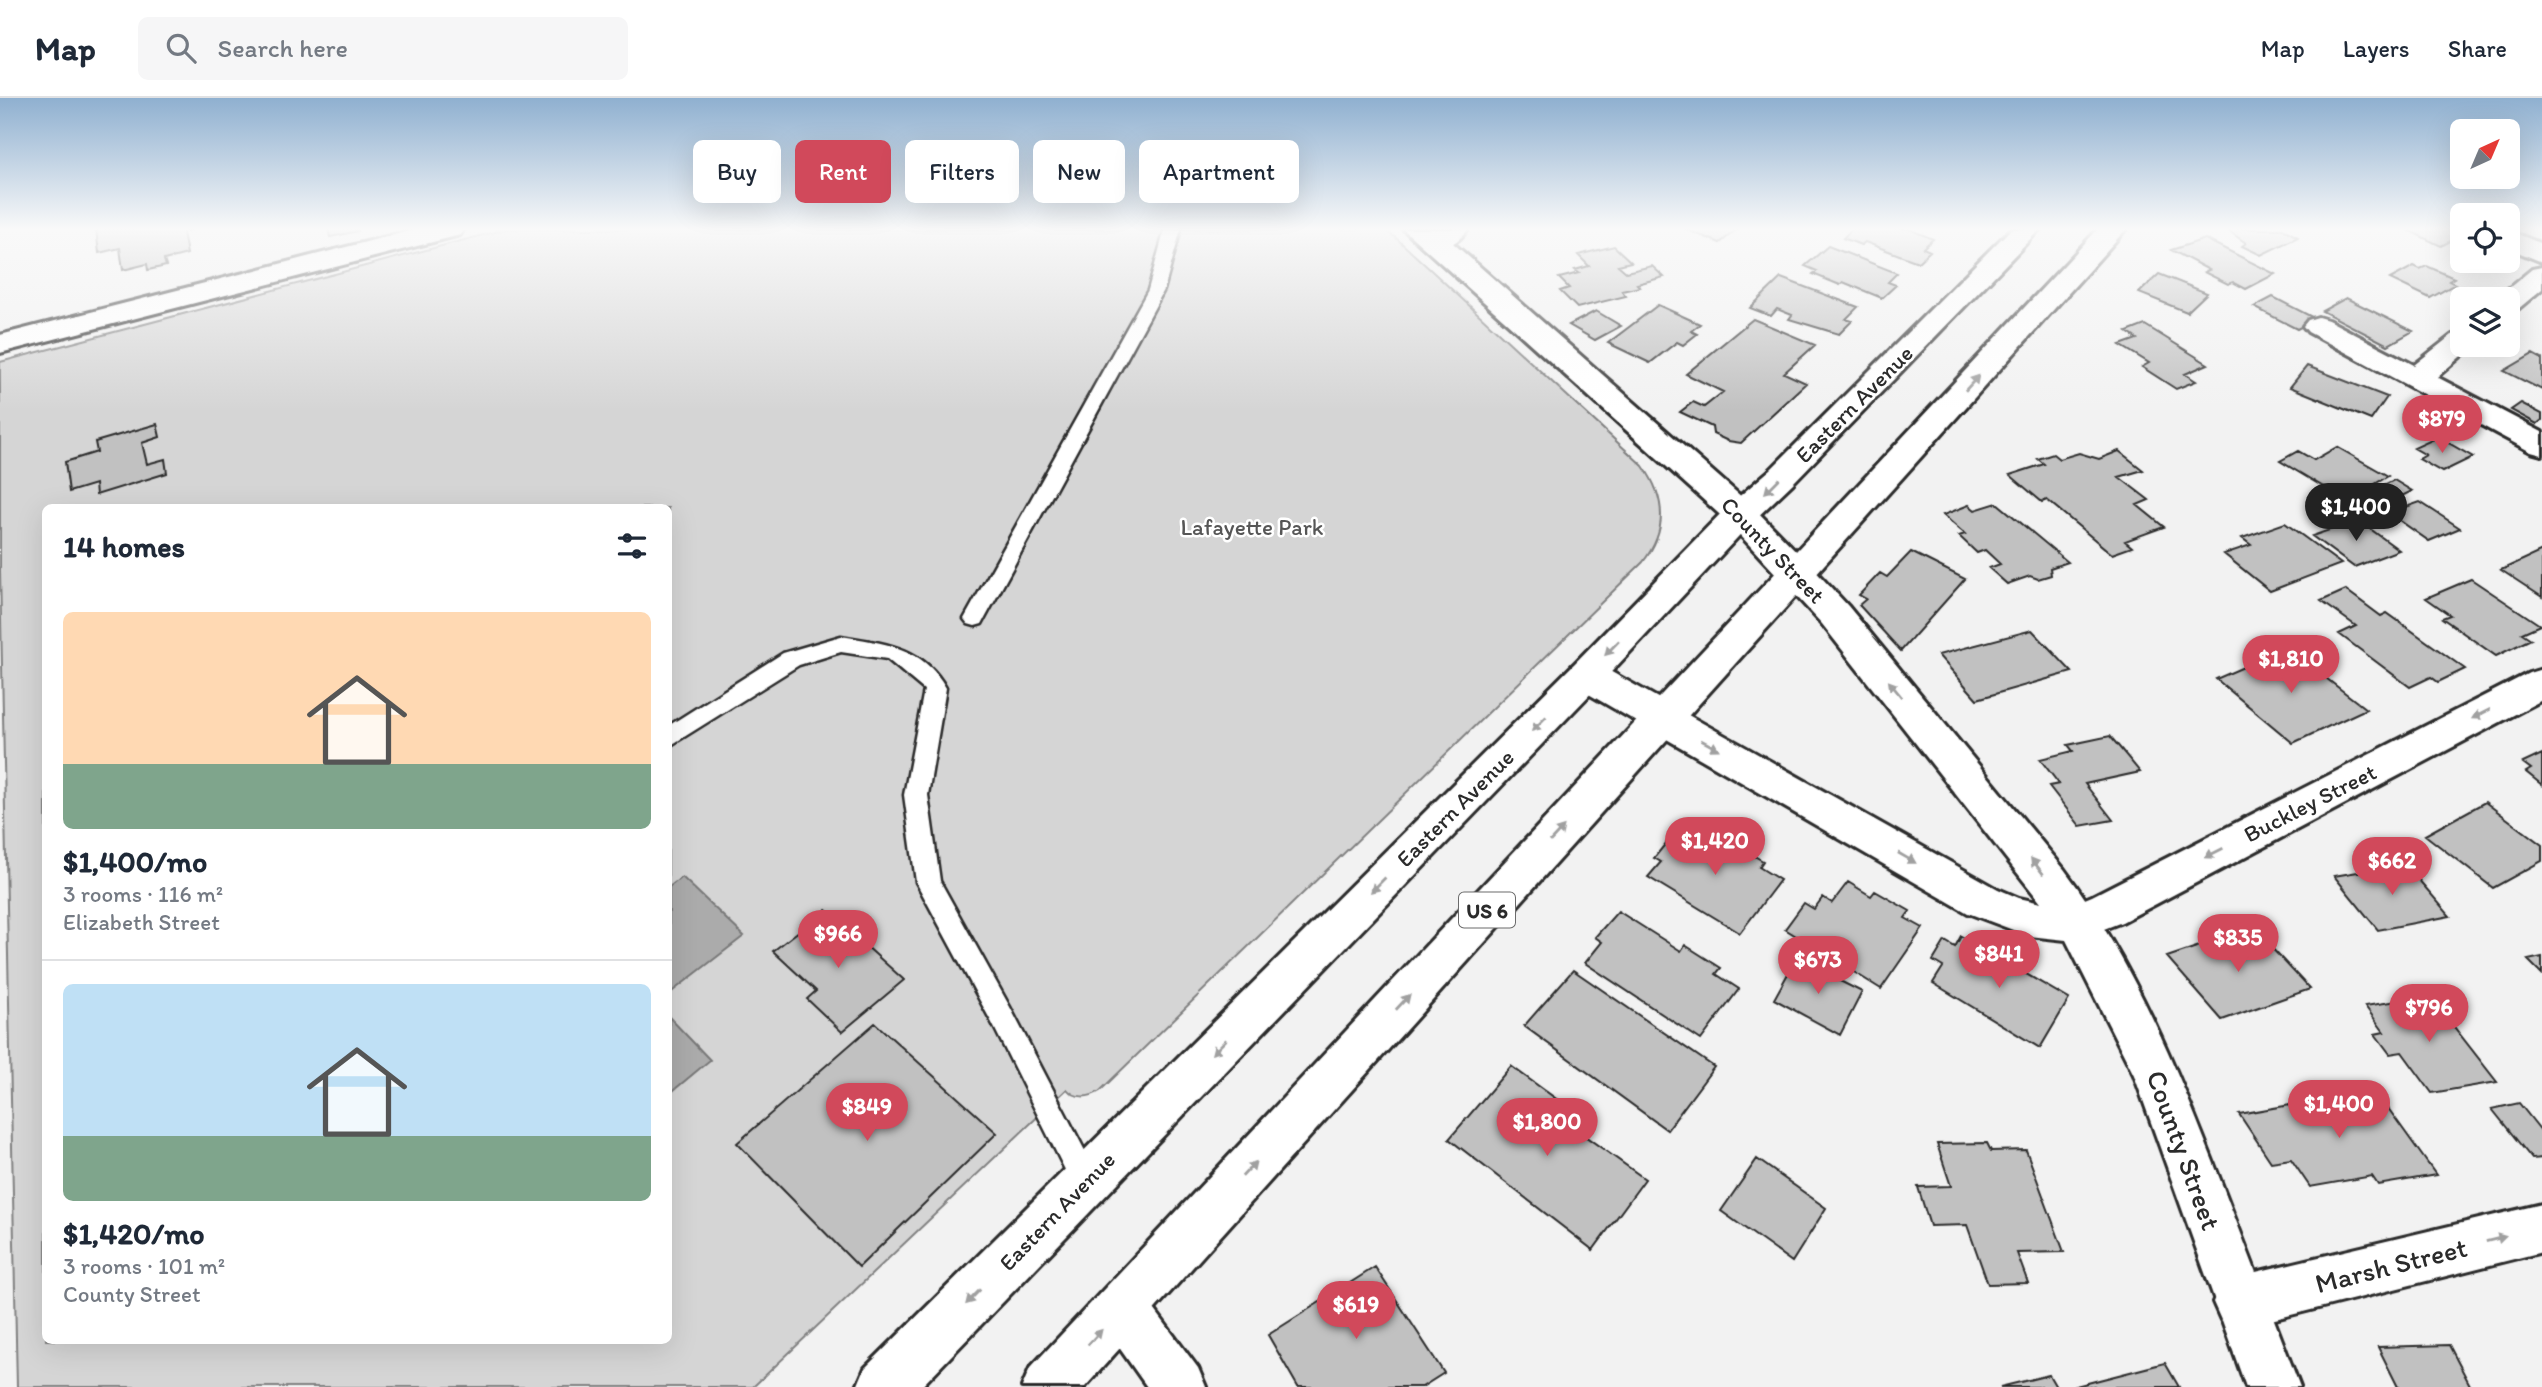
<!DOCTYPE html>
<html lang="en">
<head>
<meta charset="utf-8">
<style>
  body { margin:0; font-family:Itim,sans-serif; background:#f6f6f7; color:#1f2937; height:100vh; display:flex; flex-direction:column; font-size:26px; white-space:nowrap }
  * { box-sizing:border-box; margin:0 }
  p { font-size:23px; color:#747a83 }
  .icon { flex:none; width:38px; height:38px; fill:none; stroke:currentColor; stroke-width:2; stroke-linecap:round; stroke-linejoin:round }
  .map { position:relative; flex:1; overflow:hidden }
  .sheet { position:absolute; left:42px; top:406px; width:630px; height:840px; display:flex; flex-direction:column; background:#fff; border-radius:10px; box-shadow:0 7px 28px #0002 }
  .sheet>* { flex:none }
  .banner { position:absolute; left:693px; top:42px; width:665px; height:63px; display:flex; gap:14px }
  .needle { width:46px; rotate:44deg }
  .tools { position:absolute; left:2450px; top:21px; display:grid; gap:14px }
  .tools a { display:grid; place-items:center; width:70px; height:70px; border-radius:10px; background:#fff; box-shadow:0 7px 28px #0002; font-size:35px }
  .price { position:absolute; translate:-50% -60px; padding:0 16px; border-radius:24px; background:#d1495b; color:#fff; font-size:23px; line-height:46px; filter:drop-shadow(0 2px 4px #0008) }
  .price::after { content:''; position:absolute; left:50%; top:42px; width:21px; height:16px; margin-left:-10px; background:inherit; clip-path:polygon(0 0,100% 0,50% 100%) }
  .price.current { background:#222; color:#fff }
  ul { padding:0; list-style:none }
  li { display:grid; align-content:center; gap:14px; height:371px; padding:0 21px }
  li+li { border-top:2px solid #e0e1e3 }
  li span { display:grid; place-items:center; height:217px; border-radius:10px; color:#555 }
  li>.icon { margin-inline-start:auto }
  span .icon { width:126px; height:126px; fill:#fffc; stroke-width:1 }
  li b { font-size:30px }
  h2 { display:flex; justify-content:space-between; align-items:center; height:84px; padding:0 21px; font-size:30px }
  .tag { padding:0 24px; border-radius:10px; background:#fff; box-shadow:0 7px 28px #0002; font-size:24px; line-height:63px }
  .tag.current { background:#d1495b; color:#fff }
  header { display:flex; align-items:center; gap:42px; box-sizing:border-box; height:98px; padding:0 35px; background:#fff; border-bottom:2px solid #e0e1e3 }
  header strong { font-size:33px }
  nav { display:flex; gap:38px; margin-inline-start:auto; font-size:24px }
  .search { width:490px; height:63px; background:#f6f6f7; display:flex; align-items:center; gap:18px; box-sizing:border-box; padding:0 24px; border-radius:10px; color:#747a83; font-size:26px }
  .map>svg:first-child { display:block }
  .green { fill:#d5d5d5; stroke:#808080; stroke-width:2; fill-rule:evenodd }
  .water { fill:#ababab; stroke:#787878; stroke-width:2 }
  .building { fill:#c1c1c1; stroke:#2b2b2b; stroke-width:2 }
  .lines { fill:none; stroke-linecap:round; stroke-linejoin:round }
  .service-casing { stroke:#2b2b2b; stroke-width:5 }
  .minor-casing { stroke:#2b2b2b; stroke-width:6 }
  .tertiary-casing { stroke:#2b2b2b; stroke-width:6 }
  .primary-casing { stroke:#2b2b2b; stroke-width:6 }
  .service { fill:#fff; fill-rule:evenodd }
  .minor { fill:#fff; fill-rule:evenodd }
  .tertiary { fill:#fff; fill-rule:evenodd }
  .primary { fill:#fff; fill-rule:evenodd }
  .oneway { fill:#a0a0a0 }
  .labels { text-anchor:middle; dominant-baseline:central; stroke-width:5; stroke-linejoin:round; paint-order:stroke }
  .shield { fill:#fff; stroke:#6b6b6b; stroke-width:2 }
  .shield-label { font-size:21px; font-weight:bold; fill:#2b2b2b }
  .street-label { font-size:23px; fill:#2b2b2b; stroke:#fff }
  .park-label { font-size:23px; fill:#565656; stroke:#fff }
  .near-street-label { font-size:28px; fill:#2b2b2b; stroke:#fff }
</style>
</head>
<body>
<header>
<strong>Map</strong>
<div class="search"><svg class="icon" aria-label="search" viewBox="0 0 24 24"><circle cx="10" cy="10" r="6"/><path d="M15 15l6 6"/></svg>Search here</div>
<nav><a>Map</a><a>Layers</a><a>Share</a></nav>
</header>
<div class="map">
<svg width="2542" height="1289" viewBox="0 0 2542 1289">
  <rect width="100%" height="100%" fill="#f2f2f2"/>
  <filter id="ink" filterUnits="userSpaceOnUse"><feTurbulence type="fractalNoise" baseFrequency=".0143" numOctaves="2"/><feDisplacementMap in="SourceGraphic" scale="14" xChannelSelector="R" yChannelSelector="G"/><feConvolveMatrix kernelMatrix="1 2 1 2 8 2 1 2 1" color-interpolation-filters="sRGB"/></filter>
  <g filter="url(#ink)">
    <path class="green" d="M 506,131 L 1383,131 L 1395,139 L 1643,368 C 1666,400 1668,432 1643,464 L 1100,993 C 1089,1000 1075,1001 1067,991 L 753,1289 L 17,1289 L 0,472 L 0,264 ZM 46,410 L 668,410 L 668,1242 L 46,1242 Z"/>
    <path class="water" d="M 682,779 L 744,838 L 669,896 L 669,789 Z
      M 669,919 L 710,962 L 669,996 Z"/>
    <path class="building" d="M 96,131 L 193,131 L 183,134 L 187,156 L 164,162 L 166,168 L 148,172 L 147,166 L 123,172 L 120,150 L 99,155 Z
      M 328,131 L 357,131 L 358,133 L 330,139 Z
      M 1685,131 L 1737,131 L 1720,145 Z
      M 1852,131 L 1909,131 L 1933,141 L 1923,150 L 1930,153 L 1918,164 L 1865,144 L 1861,147 L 1843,140 Z
      M 2226,131 L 2283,131 L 2298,139 L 2261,157 L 2242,148 L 2246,145 Z
      M 2413,131 L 2447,131 L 2461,138 L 2441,148 L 2410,133 Z
      M 2205,141 L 2275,176 L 2246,191 L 2233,184 L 2228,186 L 2204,174 L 2209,172 L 2171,152 Z
      M 1614,148 L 1631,164 L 1618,167 L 1626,174 L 1652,168 L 1664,179 L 1637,186 L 1640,189 L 1622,193 L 1626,198 L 1577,210 L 1560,193 L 1569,190 L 1559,180 L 1579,175 L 1575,172 L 1589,168 L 1578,157 Z
      M 1828,148 L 1897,175 L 1888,184 L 1896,187 L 1882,200 L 1843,184 L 1840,187 L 1813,176 L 1817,173 L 1805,168 Z
      M 2414,168 L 2420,171 L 2427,168 L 2454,180 L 2449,183 L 2455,186 L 2430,200 L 2390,181 Z
      M 2159,176 L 2207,195 L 2187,214 L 2139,195 Z
      M 1781,180 L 1858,209 L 1846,221 L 1852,223 L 1839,236 L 1789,221 L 1792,217 L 1777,211 L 1771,218 L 1750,210 Z
      M 2273,199 L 2316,221 L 2297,231 L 2254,209 Z
      M 2346,200 L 2413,233 L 2388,247 L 2322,213 Z
      M 1658,207 L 1700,226 L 1691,233 L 1697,236 L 1683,247 L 1677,244 L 1650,265 L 1608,245 Z
      M 1596,213 L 1621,228 L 1595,242 L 1569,227 Z
      M 1753,221 L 1815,247 L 1784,275 L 1806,285 L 1741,345 L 1728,343 L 1713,336 L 1712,329 L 1680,314 L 1693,304 L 1704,309 L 1723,294 L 1686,276 Z
      M 2145,227 L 2208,266 L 2185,276 L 2196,283 L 2176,291 L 2142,269 L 2149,265 L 2120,247 L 2137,241 L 2127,234 Z
      M 2533,256 L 2542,261 L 2542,292 L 2504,273 Z
      M 2307,268 L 2387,299 L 2371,322 L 2290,289 Z
      M 2521,305 L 2542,316 L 2542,322 L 2537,326 L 2511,312 Z
      M 157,326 L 160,339 L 142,345 L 147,366 L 165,361 L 167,375 L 96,397 L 95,386 L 69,394 L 65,364 L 97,354 L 95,344 Z
      M 2438,339 L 2473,359 L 2442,374 L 2419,361 L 2426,357 L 2414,350 Z
      M 2337,349 L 2388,378 L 2347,403 L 2280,363 L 2298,353 L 2314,362 Z
      M 2119,353 L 2143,372 L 2119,379 L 2149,402 L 2137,407 L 2164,429 L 2125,443 L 2132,449 L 2112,456 L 2047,402 L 2042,404 L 2010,377 L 2044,366 L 2038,361 L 2053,356 L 2059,361 L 2079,355 L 2099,361 Z
      M 2394,382 L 2412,393 L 2386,406 L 2368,395 Z
      M 2420,404 L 2460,430 L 2429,443 L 2389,415 Z
      M 1997,405 L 2068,464 L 2050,470 L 2051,477 L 2038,481 L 2030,478 L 2007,486 L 1989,470 L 2000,466 L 1985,452 L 1977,455 L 1959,438 L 1965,436 L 1943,417 L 1969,407 L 1975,412 Z
      M 2358,422 L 2399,452 L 2354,469 L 2312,438 Z
      M 2285,425 L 2341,466 L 2270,493 L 2224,456 L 2251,447 L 2242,440 Z
      M 2542,453 L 2542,499 L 2501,472 Z
      M 1911,454 L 1965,481 L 1901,553 L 1859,507 L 1866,501 L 1859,497 L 1880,475 L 1887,479 Z
      M 2471,481 L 2540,527 L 2522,535 L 2531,541 L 2496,558 L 2442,520 L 2450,517 L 2426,500 Z
      M 2346,492 L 2381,518 L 2387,515 L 2465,571 L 2438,584 L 2431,579 L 2410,589 L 2339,536 L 2356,528 L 2321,503 Z
      M 2032,532 L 2072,574 L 1977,601 L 1938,557 Z
      M 2287,550 L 2366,611 L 2293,645 L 2216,581 Z
      M 2110,638 L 2140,674 L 2085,686 L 2113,722 L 2080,728 L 2049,688 L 2059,686 L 2040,661 L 2073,653 L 2068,647 Z
      M 2542,656 L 2542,687 L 2526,674 L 2531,671 L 2523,665 Z
      M 2485,704 L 2542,747 L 2542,763 L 2493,790 L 2425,737 Z
      M 1691,729 L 1720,746 L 1725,741 L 1763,763 L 1759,769 L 1780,782 L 1740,835 L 1648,779 L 1661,764 L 1654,760 L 1671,739 L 1678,744 Z
      M 2405,766 L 2450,818 L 2378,832 L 2334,778 Z
      M 1848,784 L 1871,798 L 1875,793 L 1910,813 L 1905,820 L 1923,830 L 1881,891 L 1785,831 L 1804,805 L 1814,811 L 1823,799 L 1832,805 Z
      M 826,812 L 904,882 L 842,934 L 807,901 L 816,893 L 773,853 Z
      M 1618,813 L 1681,853 L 1685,847 L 1721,870 L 1716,876 L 1739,891 L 1701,942 L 1585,865 L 1602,844 L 1595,839 Z
      M 2253,830 L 2310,891 L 2222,922 L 2167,859 Z
      M 1961,838 L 2069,901 L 2040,950 L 1933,885 L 1943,869 L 1933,863 L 1945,843 L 1955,849 Z
      M 2542,859 L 2542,876 L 2528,862 Z
      M 1796,861 L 1862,894 L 1840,937 L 1774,901 Z
      M 1573,872 L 1714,969 L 1667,1032 L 1524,928 Z
      M 2430,898 L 2497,984 L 2432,995 L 2402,954 L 2390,956 L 2375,936 L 2384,934 L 2365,908 Z
      M 875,925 L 997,1035 L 859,1169 L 737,1045 Z
      M 1511,968 L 1566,1008 L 1557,1018 L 1645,1081 L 1593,1152 L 1449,1041 Z
      M 2375,992 L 2436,1077 L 2378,1087 L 2372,1078 L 2310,1089 L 2291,1061 L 2271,1064 L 2239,1016 Z
      M 2519,1005 L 2542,1034 L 2542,1060 L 2532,1061 L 2492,1011 Z
      M 1987,1045 L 1991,1053 L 2026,1052 L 2064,1154 L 2017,1155 L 2028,1185 L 1988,1186 L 1967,1127 L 1930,1128 L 1918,1089 L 1951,1088 L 1937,1046 Z
      M 1757,1061 L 1826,1110 L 1792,1164 L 1721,1113 Z
      M 1375,1169 L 1444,1275 L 1422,1289 L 1298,1289 L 1268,1237 Z
      M 2449,1247 L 2471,1289 L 2398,1289 L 2378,1249 Z
      M 2165,1265 L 2179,1289 L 2072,1289 Z
      M 2049,1277 L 2056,1289 L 2000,1289 Z"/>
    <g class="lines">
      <defs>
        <path id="service" d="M 1165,131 L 1181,131 L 1164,192 L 982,526 L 975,528 L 968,526 L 964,521 L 1148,192 Z
          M 841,538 C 883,545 923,548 946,590 L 928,697 L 940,783 L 1010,909 L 1096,1074 L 1100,1084 L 1096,1094 L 1086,1098 L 1076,1094 L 992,925 L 916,784 L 904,697 L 924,592 L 887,561 L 841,554 L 799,567 L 668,649 L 668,628 L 783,555 Z"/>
        <path id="minor" d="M 417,131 L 464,131 L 460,137 L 0,255 L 0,237 Z
          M 1436,131 L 1468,131 C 1459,145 1441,154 1425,150 L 1421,144 Z
          M 2508,132 L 2542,146 L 2542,164 L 2508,150 Z
          M 2542,169 L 2542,191 L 2518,211 L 2508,213 L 2508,201 L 2496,201 L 2498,199 L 2532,171 Z
          M 2318,219 L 2328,222 L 2414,267 L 2452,237 L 2462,234 L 2462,247 L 2474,247 L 2437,279 L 2542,334 L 2542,357 L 2531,354 L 2308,234 L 2303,228 L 2308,222 Z
          M 2542,571 L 2542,602 L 2122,824 L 2078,841 L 2063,836 L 2057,823 L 2063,810 L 2092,798 L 2529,575 Z
          M 2542,1106 L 2542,1154 L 2239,1230 L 2221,1222 L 2213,1204 L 2221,1186 L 2239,1178 Z
          M 1122,1184 L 1140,1192 L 1198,1270 L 1206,1289 L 1147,1289 L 1104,1228 L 1096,1210 L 1104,1192 Z"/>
        <path id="tertiary" d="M 1403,131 L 1435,131 L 1445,138 L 1752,408 L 1809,466 L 1848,508 L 2064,771 C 2136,867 2180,978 2223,1089 C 2249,1156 2274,1222 2300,1289 L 2246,1289 L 2134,977 L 2066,842 L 2029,838 L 1968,815 L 1573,587 L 1568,577 L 1573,567 L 1586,563 L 1599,567 L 1998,791 L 2019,800 L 2041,805 L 1822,526 L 1728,424 Z"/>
        <path id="primary" d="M 2011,131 L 2040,131 L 1793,385 L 1752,424 L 1599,587 L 921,1289 L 857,1289 L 865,1270 L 1573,567 L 1728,408 L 1771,371 Z
          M 2098,131 L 2126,131 L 1085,1289 L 1022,1289 L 1030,1270 Z"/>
      </defs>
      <use href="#service" class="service-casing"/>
      <use href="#minor" class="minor-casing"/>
      <use href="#tertiary" class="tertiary-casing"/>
      <use href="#primary" class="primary-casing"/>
      <use href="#service" class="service"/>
      <use href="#minor" class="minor"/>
      <use href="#tertiary" class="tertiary"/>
      <use href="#primary" class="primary"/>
    </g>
    <defs><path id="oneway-solid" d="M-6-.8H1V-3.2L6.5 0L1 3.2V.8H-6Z" transform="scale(1.75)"/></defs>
    <g class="oneway">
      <use href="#oneway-solid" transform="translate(1972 285) rotate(-48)"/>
      <use href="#oneway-solid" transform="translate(1772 388) rotate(135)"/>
      <use href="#oneway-solid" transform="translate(1612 550) rotate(134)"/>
      <use href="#oneway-solid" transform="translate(1895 591) rotate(-129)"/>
      <use href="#oneway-solid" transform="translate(2481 616) rotate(153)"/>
      <use href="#oneway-solid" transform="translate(1539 626) rotate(135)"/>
      <use href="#oneway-solid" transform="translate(1710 647) rotate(29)"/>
      <use href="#oneway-solid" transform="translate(1557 736) rotate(-47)"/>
      <use href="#oneway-solid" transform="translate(2214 755) rotate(153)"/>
      <use href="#oneway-solid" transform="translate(1907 760) rotate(30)"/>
      <use href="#oneway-solid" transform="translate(2037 768) rotate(-128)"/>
      <use href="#oneway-solid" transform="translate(1378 787) rotate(135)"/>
      <use href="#oneway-solid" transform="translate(1403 904) rotate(-47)"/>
      <use href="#oneway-solid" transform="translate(1219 949) rotate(135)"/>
      <use href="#oneway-solid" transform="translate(1249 1071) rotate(-47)"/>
      <use href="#oneway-solid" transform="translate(2496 1141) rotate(-14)"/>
      <use href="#oneway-solid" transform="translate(973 1199) rotate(134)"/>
      <use href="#oneway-solid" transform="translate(1095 1239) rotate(-47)"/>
    </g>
  </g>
  <linearGradient id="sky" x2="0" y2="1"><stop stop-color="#8fb0d0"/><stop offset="0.42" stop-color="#f9f9f9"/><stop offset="1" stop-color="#f9f9f9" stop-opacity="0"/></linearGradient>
  <rect width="2542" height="312" fill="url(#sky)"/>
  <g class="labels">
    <rect class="shield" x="1459" y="794.5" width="56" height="35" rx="5"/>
    <g class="shield-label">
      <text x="1487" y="812">US 6</text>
    </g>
    <g class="street-label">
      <text transform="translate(1854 306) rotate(-45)">Eastern Avenue</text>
      <text transform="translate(1773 452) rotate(46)">County Street</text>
      <text transform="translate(2310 705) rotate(-27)">Buckley Street</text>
      <text transform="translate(1455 710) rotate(-45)">Eastern Avenue</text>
      <text transform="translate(1057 1113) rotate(-46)">Eastern Avenue</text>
    </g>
    <g class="park-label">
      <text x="1252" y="429">Lafayette Park</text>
    </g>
    <g class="near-street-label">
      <text transform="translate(2184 1052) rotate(70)">County Street</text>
      <text transform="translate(2391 1167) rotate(-14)">Marsh Street</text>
    </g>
  </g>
</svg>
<div class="tools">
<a><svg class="needle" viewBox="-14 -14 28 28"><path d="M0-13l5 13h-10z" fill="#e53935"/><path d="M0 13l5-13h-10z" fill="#747a83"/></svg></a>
<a><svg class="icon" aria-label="locate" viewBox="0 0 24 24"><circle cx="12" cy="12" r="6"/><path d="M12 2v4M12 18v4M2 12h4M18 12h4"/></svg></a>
<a><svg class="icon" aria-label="layers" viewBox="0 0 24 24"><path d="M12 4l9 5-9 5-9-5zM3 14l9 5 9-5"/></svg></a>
</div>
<b class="price" style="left:2442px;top:357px">$879</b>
<b class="price current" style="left:2356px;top:445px">$1,400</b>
<b class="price" style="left:2291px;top:597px">$1,810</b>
<b class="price" style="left:1715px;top:779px">$1,420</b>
<b class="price" style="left:2392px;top:799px">$662</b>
<b class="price" style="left:838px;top:872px">$966</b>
<b class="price" style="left:2238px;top:876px">$835</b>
<b class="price" style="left:1999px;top:892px">$841</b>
<b class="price" style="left:1818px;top:898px">$673</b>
<b class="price" style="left:2429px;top:946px">$796</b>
<b class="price" style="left:2339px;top:1042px">$1,400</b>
<b class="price" style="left:867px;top:1045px">$849</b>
<b class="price" style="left:1547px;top:1060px">$1,800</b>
<b class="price" style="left:1356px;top:1243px">$619</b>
<div class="banner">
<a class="tag">Buy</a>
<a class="tag current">Rent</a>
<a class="tag">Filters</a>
<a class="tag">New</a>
<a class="tag">Apartment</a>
</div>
<section class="sheet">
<h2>14 homes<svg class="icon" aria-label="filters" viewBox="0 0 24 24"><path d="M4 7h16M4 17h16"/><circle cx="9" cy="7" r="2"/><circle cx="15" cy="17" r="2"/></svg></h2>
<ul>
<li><span style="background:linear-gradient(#ffd9b3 70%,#7fa58c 0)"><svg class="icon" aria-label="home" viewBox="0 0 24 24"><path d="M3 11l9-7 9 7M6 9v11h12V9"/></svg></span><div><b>$1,400/mo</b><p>3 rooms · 116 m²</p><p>Elizabeth Street</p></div></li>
<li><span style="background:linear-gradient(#bfe0f5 70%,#7fa58c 0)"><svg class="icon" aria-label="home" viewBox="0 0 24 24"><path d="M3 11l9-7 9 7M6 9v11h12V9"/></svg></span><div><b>$1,420/mo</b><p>3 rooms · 101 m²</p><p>County Street</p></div></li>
</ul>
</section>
</div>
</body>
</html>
